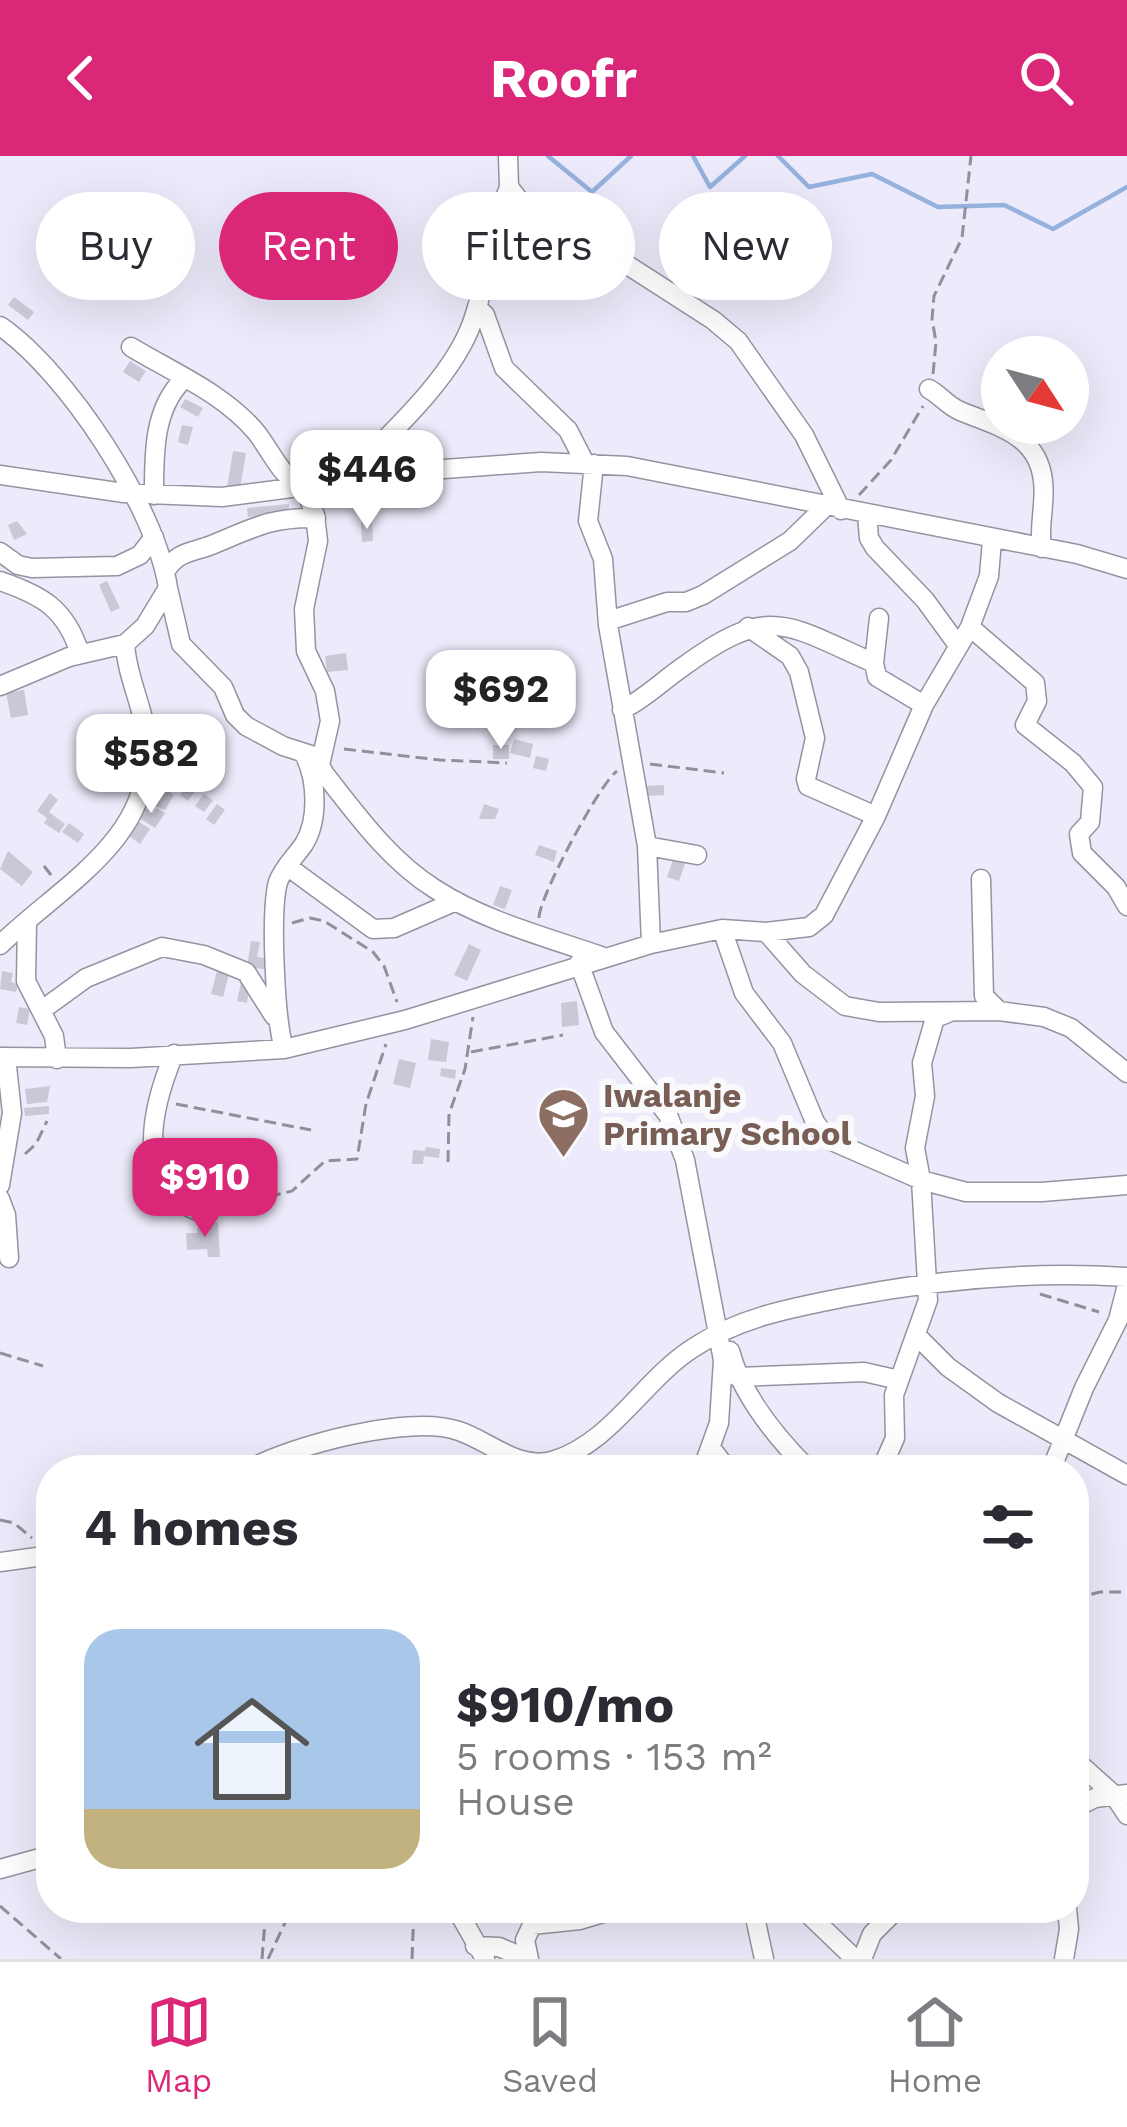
<!DOCTYPE html>
<html lang="en">
<head>
<meta charset="utf-8">
<style>
  body { margin:0; font-family:"Work Sans",sans-serif; background:#f7f7f7; color:#2b2b33; height:100vh; display:flex; flex-direction:column; font-size:45px; white-space:nowrap }
  * { box-sizing:border-box; margin:0 }
  p { font-size:39px; color:#7c7c81 }
  .icon { flex:none; width:66px; height:66px; fill:none; stroke:currentColor; stroke-width:2; stroke-linecap:round; stroke-linejoin:round }
  .map { position:relative; flex:1; overflow:hidden }
  .drawer { position:absolute; left:36px; top:1299px; width:1053px; height:468px; display:flex; flex-direction:column; background:#fff; border-radius:48px; box-shadow:0 12px 48px #0002 }
  .drawer>* { flex:none }
  .banner { position:absolute; left:36px; top:36px; width:1056px; height:108px; display:flex; gap:24px }
  .needle { width:78px; rotate:126deg }
  .tools { position:absolute; left:981px; top:180px; display:grid; gap:24px }
  .tools a { display:grid; place-items:center; width:108px; height:108px; border-radius:50%; background:#fff; box-shadow:0 12px 48px #0002; font-size:60px }
  .price { position:absolute; translate:-50% -102px; padding:0 27px; border-radius:24px; background:#fff; color:#222; font-size:39px; line-height:78px; filter:drop-shadow(0 3px 6px #0008) }
  .price::after { content:''; position:absolute; left:50%; top:72px; width:36px; height:27px; margin-left:-18px; background:inherit; clip-path:polygon(0 0,100% 0,50% 100%) }
  .price.active { background:#db2777; color:#fff }
  ul { padding:0; list-style:none }
  li { display:flex; align-items:center; gap:36px; height:300px; padding:0 48px }
  li+li { border-top:3px solid #e1e1e2 }
  li span { display:grid; place-items:center; flex:none; width:336px; height:240px; border-radius:36px; color:#555 }
  li>.icon { margin-inline-start:auto }
  span .icon { width:144px; height:144px; fill:#fffc; stroke-width:1 }
  li b { font-size:51px }
  h2 { display:flex; justify-content:space-between; align-items:center; height:144px; padding:0 48px; font-size:51px }
  .pill { padding:0 42px; border-radius:54px; background:#fff; box-shadow:0 12px 48px #0002; font-size:42px; line-height:108px }
  .pill.active { background:#db2777; color:#fff }
  header { display:flex; justify-content:space-between; align-items:center; height:156px; padding:0 48px; background:#db2777; color:#fff; font-size:54px; font-weight:700 }
  .tab-bar { display:flex; justify-content:space-around; align-items:center; height:168px; border-top:3px solid #e1e1e2; background:#fff; font-size:33px; color:#7c7c81 }
  .tab-bar a { display:grid; justify-items:center; gap:6px }
  .tab-bar .active { color:#db2777 }
  .map>svg:first-child { display:block }
  .lines { fill:none; stroke-linecap:round; stroke-linejoin:round }
  .stream { stroke:#95b1de; stroke-width:4.5 }
  .building { fill:#c9c8d7 }
  .street-casing { stroke:#9593a1; stroke-width:21 }
  .path { stroke:#91909a; stroke-width:3; stroke-dasharray:12 6; stroke-linecap:butt }
  .street { stroke:#fff; stroke-width:18 }
  .labels { text-anchor:middle; dominant-baseline:central; stroke-width:12; stroke-linejoin:round; paint-order:stroke }
  .education-label { font-size:33px; font-weight:bold; fill:#785e54; stroke:#fafafd; text-anchor:start }
</style>
</head>
<body>
<header><svg class="icon" aria-label="back" viewBox="0 0 24 24"><path d="M15 5l-7 7 7 7"/></svg>Roofr<svg class="icon" aria-label="search" viewBox="0 0 24 24"><circle cx="10" cy="10" r="6"/><path d="M15 15l6 6"/></svg></header>
<div class="map">
<svg width="1127" height="1803" viewBox="0 0 1127 1803">
  <rect width="100%" height="100%" fill="#edebfb"/>
  <g class="lines">
    <path class="stream" d="M 548,0 L 592,36 L 631,0
      M 693,0 L 710,31 L 745,0
      M 778,0 L 809,31 L 872,18 L 938,51 L 1004,49 L 1053,73 L 1127,31"/>
  </g>
  <path class="building" d="M 14,141 L 34,156 L 28,164 L 8,149 Z
    M 130,205 L 146,215 L 139,226 L 123,216 Z
    M 185,243 L 203,252 L 198,261 L 180,251 Z
    M 182,269 L 193,271 L 188,289 L 178,286 Z
    M 233,295 L 246,297 L 240,333 L 227,331 Z
    M 289,348 L 289,356 L 248,361 L 247,352 Z
    M 17,365 L 27,378 L 14,384 L 8,369 Z
    M 372,365 L 373,385 L 362,386 L 361,366 Z
    M 107,425 L 120,452 L 111,456 L 99,429 Z
    M 346,497 L 348,514 L 327,516 L 325,500 Z
    M 24,534 L 28,559 L 11,562 L 6,537 Z
    M 514,583 L 533,588 L 530,602 L 510,597 Z
    M 493,589 L 509,589 L 509,603 L 493,603 Z
    M 536,600 L 549,603 L 546,615 L 533,612 Z
    M 189,627 L 197,632 L 188,645 L 180,639 Z
    M 664,629 L 664,639 L 647,640 L 647,630 Z
    M 149,633 L 159,634 L 157,647 L 166,633 L 174,639 L 165,654 L 147,647 Z
    M 50,637 L 58,644 L 49,656 L 65,668 L 59,677 L 44,667 L 47,662 L 37,655 Z
    M 204,638 L 213,644 L 204,656 L 195,650 Z
    M 217,648 L 225,654 L 214,669 L 206,663 Z
    M 484,648 L 499,653 L 495,663 L 479,663 Z
    M 142,650 L 153,657 L 157,652 L 165,657 L 155,672 L 136,660 Z
    M 139,666 L 150,673 L 140,688 L 129,680 Z
    M 69,667 L 84,678 L 78,687 L 62,676 Z
    M 539,689 L 557,695 L 554,706 L 535,699 Z
    M 8,695 L 33,716 L 22,730 L 0,713 Z
    M 674,701 L 686,705 L 679,725 L 667,721 Z
    M 500,730 L 512,734 L 505,753 L 493,749 Z
    M 251,785 L 260,786 L 257,801 L 271,803 L 270,814 L 247,811 Z
    M 469,788 L 481,794 L 467,825 L 454,819 Z
    M 2,815 L 13,817 L 11,826 L 18,828 L 16,836 L 0,833 Z
    M 217,815 L 229,818 L 223,841 L 211,838 Z
    M 241,827 L 250,828 L 247,847 L 237,845 Z
    M 577,845 L 579,869 L 562,871 L 561,847 Z
    M 19,851 L 30,853 L 27,869 L 16,867 Z
    M 431,883 L 449,886 L 446,906 L 428,904 Z
    M 399,903 L 416,907 L 410,932 L 393,928 Z
    M 441,912 L 456,914 L 455,923 L 440,920 Z
    M 50,930 L 47,946 L 27,948 L 25,933 Z
    M 49,950 L 49,958 L 25,960 L 24,952 Z
    M 426,991 L 440,993 L 439,1002 L 424,1000 L 423,1008 L 412,1008 L 413,994 L 425,995 Z
    M 218,1066 L 220,1101 L 208,1101 L 207,1093 L 187,1094 L 186,1077 L 198,1077 L 197,1072 L 206,1072 L 205,1067 Z"/>
  <g class="lines">
    <defs>
      <path id="street" d="M 508,0 L 509,31 L 526,53 L 615,101 L 713,164 L 738,185 L 804,279 L 841,354
        M 477,151 L 485,159 L 504,212 L 568,274 L 585,307
        M 0,170 C 67,216 156,352 168,432 L 145,470 L 125,488 C 127,523 145,553 147,588 C 153,684 59,731 0,789
        M 131,191 C 174,217 223,237 256,276 C 272,296 281,322 305,332 L 315,359 L 318,385 L 304,453 L 306,495 L 325,535 L 330,565 L 320,609 L 324,617 C 357,659 389,704 435,733 C 484,765 546,781 601,800
        M 929,233 C 940,239 948,250 960,255 C 996,270 1038,278 1043,325 C 1046,348 1038,370 1042,392
        M 594,308 L 588,365 L 603,403 L 608,469 L 647,690 L 651,788
        M 0,319 L 124,337 L 222,341 L 430,314 L 541,306 L 627,310 L 1077,398 L 1127,413
        M 342,327 C 385,282 451,225 472,167 C 488,123 492,75 509,31
        M 154,339 C 154,299 153,252 184,223
        M 867,359 L 869,382 L 875,392 L 925,444 L 957,488
        M 0,396 L 18,409 L 32,412 L 117,410 L 140,399 L 154,381
        M 165,416 C 178,394 193,397 214,388 C 253,372 271,361 316,362
        M 0,425 C 41,439 66,452 80,498
        M 168,432 L 181,488 L 223,531 L 235,559 L 246,570 L 283,590 L 311,599
        M 879,462 L 874,507 L 877,521 L 924,549
        M 608,465 L 667,446 L 686,446 L 703,439 L 790,385 L 825,351
        M 748,471 L 790,500 L 799,516 L 815,582 L 806,623 L 808,630 L 876,660
        M 970,471 L 1035,527 L 1037,545 L 1025,569 L 1073,607 L 1093,631 L 1090,666 L 1079,678 L 1082,697 L 1116,731 L 1127,750
        M 0,530 L 69,501 L 125,488
        M 622,554 C 646,542 662,525 684,510 C 771,447 785,468 874,507
        M 647,690 L 697,699
        M 287,710 L 373,773 L 394,772 L 456,745
        M 981,723 L 984,840 L 999,855
        M 27,765 L 26,825 L 54,880 L 57,903
        M 722,773 L 744,837 L 782,887 L 815,966 L 827,983 L 921,1024 L 966,1036 L 1042,1036 L 1127,1029
        M 766,776 L 803,818 L 845,850 L 879,856 L 999,855 L 1044,861 L 1071,872 L 1127,917
        M 579,807 L 604,876 L 668,959 L 685,1004 L 723,1204 L 719,1267 L 702,1314
        M 42,854 L 86,822 L 162,791 L 204,799 L 246,816 L 274,860
        M 284,893 C 275,863 270,756 278,726 C 283,712 295,701 304,688 C 319,664 317,623 304,598
        M 174,898 C 151,953 130,1039 208,1058
        M 0,901 L 131,902 L 284,893 L 405,864 L 651,788 L 722,773 L 766,776 L 809,771 L 824,759 L 876,660 L 924,549 L 970,471 L 989,420 L 992,384
        M 0,1029 L 12,957 L 6,901
        M 0,1043 L 6,1059 L 9,1102
        M 918,1181 L 948,1211 L 998,1247 L 1127,1319
        M 730,1195 C 742,1240 776,1281 809,1314
        M 737,1221 L 864,1216 L 899,1224
        M 711,1292 L 728,1314
        M 248,1314 C 293,1289 410,1258 459,1275 C 489,1285 518,1314 552,1305 C 611,1288 643,1224 693,1192 C 740,1161 791,1152 847,1141 C 940,1123 1031,1115 1127,1121
        M 881,1314 L 895,1282 L 894,1239 L 928,1144 L 921,1024 L 915,992 L 925,940 L 922,907 L 935,862 L 948,857
        M 1051,1314 L 1084,1232 L 1118,1164 L 1127,1129
        M 0,1406 L 51,1399
        M 1074,1603 L 1113,1638 L 1127,1659
        M 1074,1652 L 1095,1642 L 1127,1638
        M 0,1713 L 51,1699
        M 456,1752 L 485,1803
        M 753,1752 L 764,1803
        M 802,1752 L 855,1803
        M 475,1790 L 499,1791 L 527,1803
        M 529,1803 L 525,1784 L 532,1769 L 580,1764 L 620,1752
        M 862,1803 L 872,1778 L 898,1752
        M 1064,1803 L 1069,1773 L 1067,1752"/>
    </defs>
    <use href="#street" class="street-casing"/>
    <path class="path" d="M 933,218 L 936,186 L 932,163 L 934,140 L 962,82 L 971,0
      M 859,339 L 891,304 L 923,250
      M 344,593 L 440,604 L 507,607
      M 650,608 L 724,617
      M 44,710 L 51,719
      M 539,762 C 539,741 600,627 617,615
      M 292,767 L 310,762 L 324,765 L 373,796 L 384,810 L 397,846
      M 471,896 L 563,879
      M 176,948 L 311,974
      M 25,998 L 36,988 L 47,965
      M 448,1006 L 449,958 L 465,913 L 473,861
      M 237,1056 L 255,1044 L 292,1035 L 325,1005 L 357,1003 L 366,948 L 386,888
      M 1040,1138 L 1099,1156
      M 0,1197 L 43,1210
      M 0,1364 L 14,1367 L 32,1382
      M 1074,1443 L 1100,1436 L 1127,1436
      M 0,1750 L 61,1803
      M 262,1803 L 266,1752
      M 268,1803 L 292,1752
      M 412,1803 L 414,1752"/>
    <use href="#street" class="street"/>
  </g>
  <defs>
    <symbol id="school-pin" viewBox="-11 -11 22 30"><path d="M0 17L-7.5 6A9.5 9.5 0 1 1 7.5 6Z" fill="#8d6e63" stroke="#fafafd"/><path d="M0-5L7-2L0 1L-7-2ZM-4 1L0 2.5L4 1V4Q0 6-4 4Z" fill="#fff"/></symbol>
  </defs>
  <g fill-rule="evenodd">
    <use href="#school-pin" x="534" y="928" width="59" height="81"/>
  </g>
  <g class="labels">
    <g class="education-label">
      <text x="603" y="939">Iwalanje<tspan x="603" dy="38">Primary School</tspan></text>
    </g>
  </g>
</svg>
<div class="tools">
<a><svg class="needle" viewBox="-14 -14 28 28"><path d="M0-13l5 13h-10z" fill="#e53935"/><path d="M0 13l5-13h-10z" fill="#7c7c81"/></svg></a>
</div>
<b class="price" style="left:367px;top:376px">$446</b>
<b class="price" style="left:501px;top:596px">$692</b>
<b class="price" style="left:151px;top:660px">$582</b>
<b class="price active" style="left:205px;top:1084px">$910</b>
<div class="banner">
<a class="pill">Buy</a>
<a class="pill active">Rent</a>
<a class="pill">Filters</a>
<a class="pill">New</a>
</div>
<section class="drawer">
<h2>4 homes<svg class="icon" aria-label="filters" viewBox="0 0 24 24"><path d="M4 7h16M4 17h16"/><circle cx="9" cy="7" r="2"/><circle cx="15" cy="17" r="2"/></svg></h2>
<ul>
<li><span style="background:linear-gradient(#a9c7e8 75%,#c2b280 0)"><svg class="icon" aria-label="home" viewBox="0 0 24 24"><path d="M3 11l9-7 9 7M6 9v11h12V9"/></svg></span><div><b>$910/mo</b><p>5 rooms · 153 m²</p><p>House</p></div></li>
</ul>
</section>
</div>
<nav class="tab-bar">
<a class="active"><svg class="icon" aria-label="map" viewBox="0 0 24 24"><path d="M3 6l6-2 6 2 6-2v14l-6 2-6-2-6 2zM9 4v14M15 6v14"/></svg>Map</a>
<a><svg class="icon" aria-label="saved" viewBox="0 0 24 24"><path d="M7 4h10v16l-5-4-5 4z"/></svg>Saved</a>
<a><svg class="icon" aria-label="home" viewBox="0 0 24 24"><path d="M3 11l9-7 9 7M6 9v11h12V9"/></svg>Home</a>
</nav>
</body>
</html>
